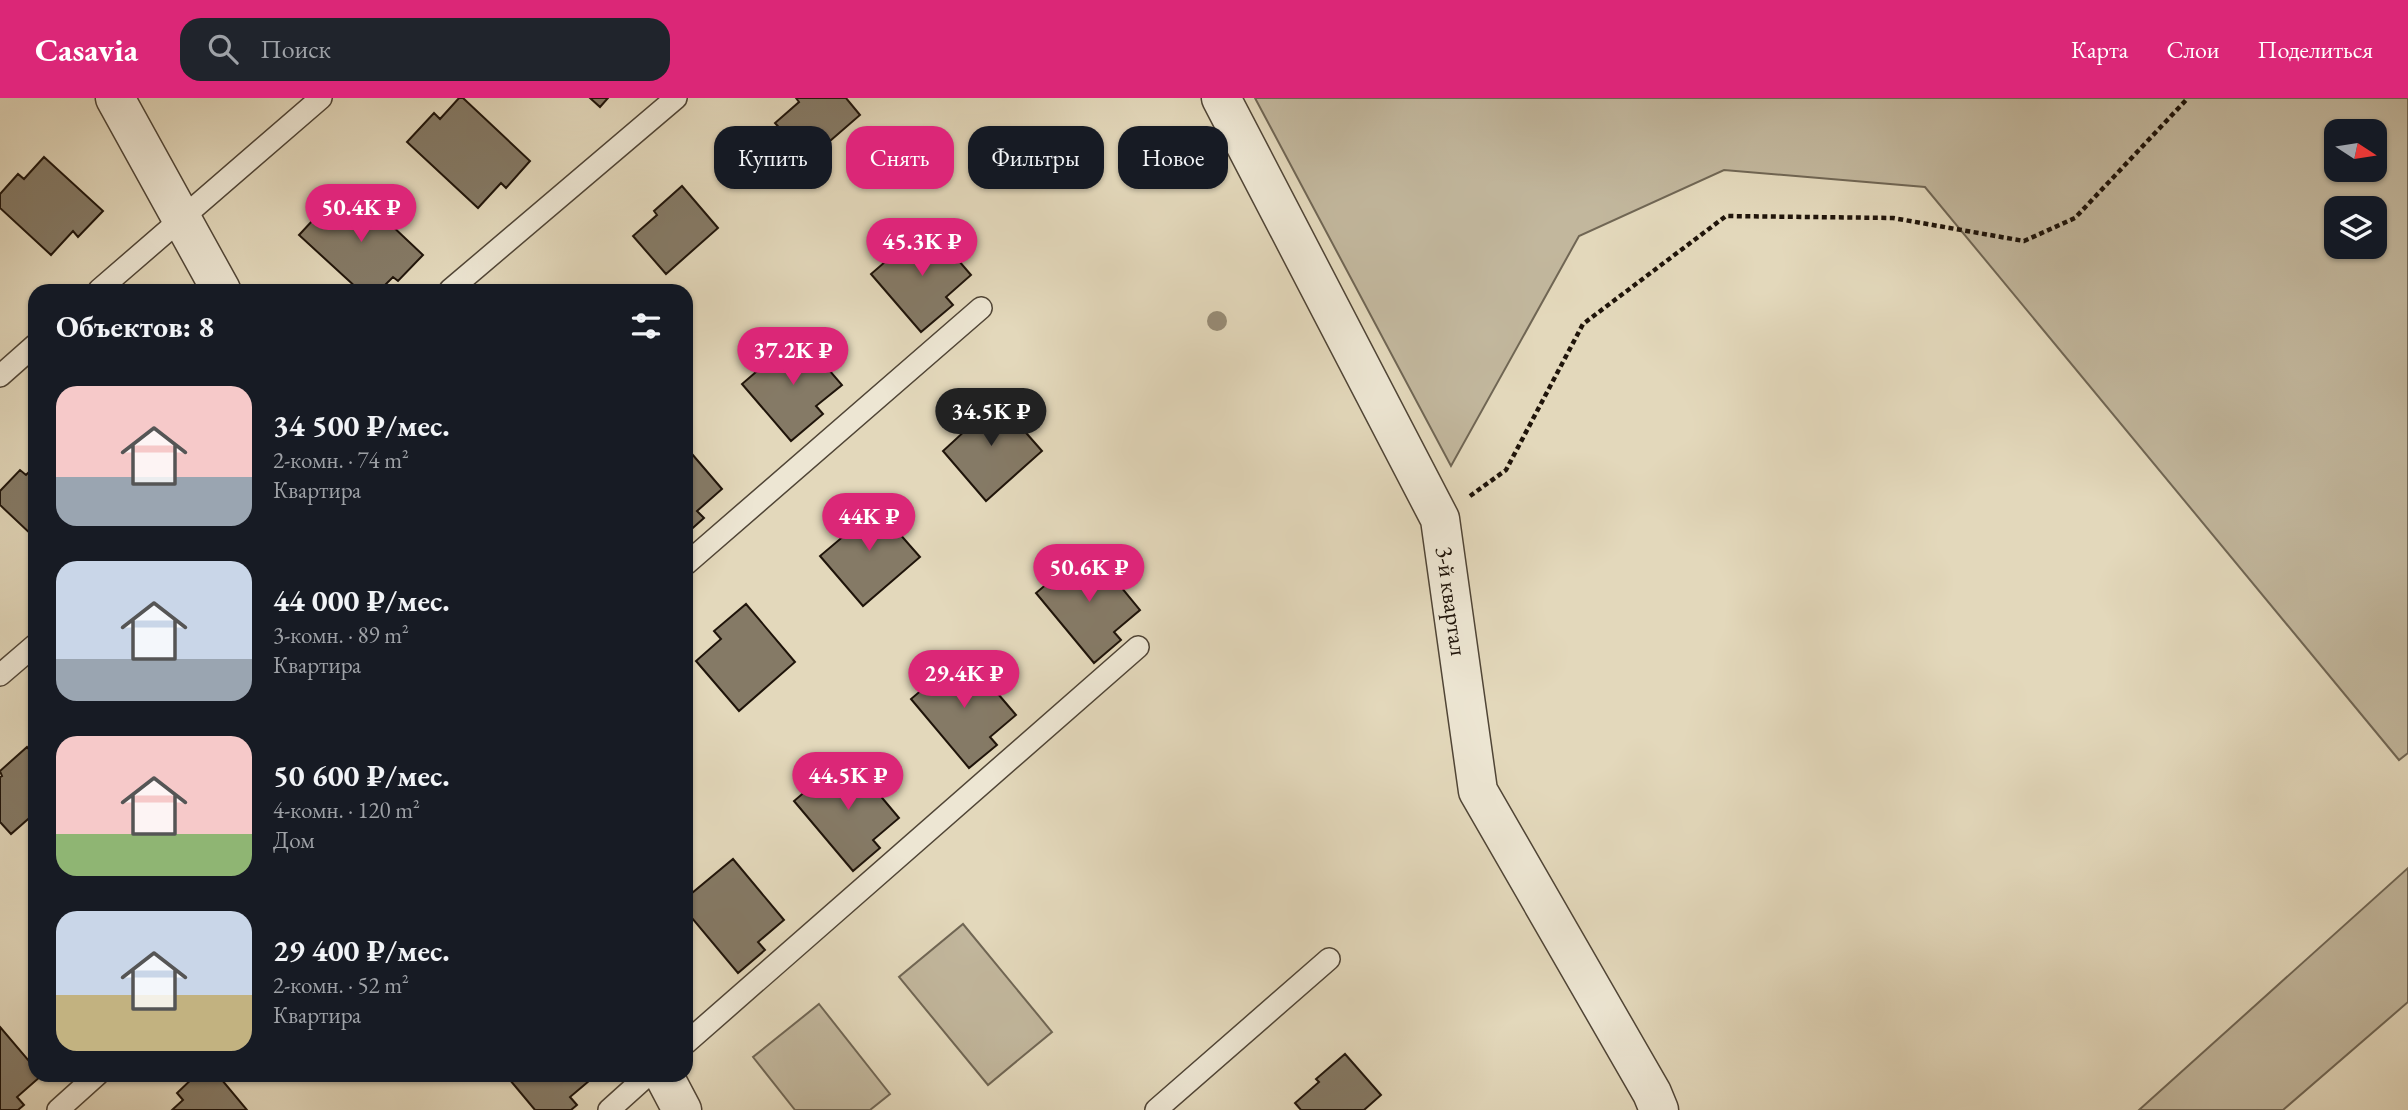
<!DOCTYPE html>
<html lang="ru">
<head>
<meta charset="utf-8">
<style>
  body { margin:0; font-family:"EB Garamond",serif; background:#20242c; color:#f1f3f6; height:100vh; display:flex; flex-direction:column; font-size:26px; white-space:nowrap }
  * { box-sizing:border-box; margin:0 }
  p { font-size:23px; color:#9ea1a6 }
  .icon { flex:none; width:38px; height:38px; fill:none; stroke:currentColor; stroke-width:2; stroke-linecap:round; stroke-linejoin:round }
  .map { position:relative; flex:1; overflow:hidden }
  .panel { position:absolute; left:28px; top:186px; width:665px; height:798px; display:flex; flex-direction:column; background:#171b24; border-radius:21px; box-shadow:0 2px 5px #0004 }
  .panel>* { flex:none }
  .top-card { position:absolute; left:714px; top:28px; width:665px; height:63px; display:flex; gap:14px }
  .needle { width:46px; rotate:102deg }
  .tools { position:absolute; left:2324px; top:21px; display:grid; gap:14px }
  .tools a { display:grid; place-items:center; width:63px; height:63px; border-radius:14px; background:#171b24; box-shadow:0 2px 5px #0004; font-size:35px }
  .price { position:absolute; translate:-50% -60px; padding:0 16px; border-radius:24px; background:#db2777; color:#fff; font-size:23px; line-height:46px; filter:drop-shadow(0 2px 4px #0008) }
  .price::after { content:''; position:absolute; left:50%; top:42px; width:21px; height:16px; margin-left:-10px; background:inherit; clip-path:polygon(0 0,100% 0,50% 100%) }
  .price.selected { background:#222; color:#fff }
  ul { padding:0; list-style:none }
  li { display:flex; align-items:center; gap:21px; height:175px; padding:0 28px }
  li span { display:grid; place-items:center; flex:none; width:196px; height:140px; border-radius:21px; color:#555 }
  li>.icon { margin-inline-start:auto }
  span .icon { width:84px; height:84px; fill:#fffc; stroke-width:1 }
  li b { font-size:30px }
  h2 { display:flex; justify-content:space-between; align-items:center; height:84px; padding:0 28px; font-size:30px }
  .chip { padding:0 24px; border-radius:21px; background:#171b24; box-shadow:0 2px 5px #0004; font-size:24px; line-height:63px }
  .chip.selected { background:#db2777; color:#fff }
  header { display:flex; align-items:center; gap:42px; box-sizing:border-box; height:98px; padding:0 35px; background:#db2777; color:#fff }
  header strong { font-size:33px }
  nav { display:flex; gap:38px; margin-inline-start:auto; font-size:24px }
  .search { width:490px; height:63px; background:#20242c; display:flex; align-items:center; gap:18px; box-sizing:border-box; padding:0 24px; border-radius:21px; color:#9ea1a6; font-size:26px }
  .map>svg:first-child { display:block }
  .green { fill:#c2b79d; stroke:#706654; stroke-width:2; fill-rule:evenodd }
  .building { fill:#857a66; stroke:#1f140a; stroke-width:2 }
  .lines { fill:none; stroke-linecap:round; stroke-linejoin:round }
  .service-casing { stroke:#504536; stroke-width:24 }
  .minor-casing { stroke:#504536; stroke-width:41 }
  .path { stroke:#1f140a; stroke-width:4.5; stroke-dasharray:5 3.5; stroke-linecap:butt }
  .service { stroke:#ede6d3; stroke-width:21 }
  .minor { stroke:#ede6d3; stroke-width:38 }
  .tree { fill:#978c76 }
  .labels { text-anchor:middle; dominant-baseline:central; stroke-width:7; stroke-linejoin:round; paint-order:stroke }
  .street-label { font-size:24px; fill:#1f140a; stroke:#ede6d3 }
</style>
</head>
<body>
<header>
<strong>Casavia</strong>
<div class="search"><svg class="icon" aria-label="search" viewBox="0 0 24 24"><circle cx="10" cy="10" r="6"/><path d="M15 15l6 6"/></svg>Поиск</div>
<nav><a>Карта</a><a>Слои</a><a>Поделиться</a></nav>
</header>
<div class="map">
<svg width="2408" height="1012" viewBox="0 0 2408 1012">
  <rect width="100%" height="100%" fill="#e3d8bb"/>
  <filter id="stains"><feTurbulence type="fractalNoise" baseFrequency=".00286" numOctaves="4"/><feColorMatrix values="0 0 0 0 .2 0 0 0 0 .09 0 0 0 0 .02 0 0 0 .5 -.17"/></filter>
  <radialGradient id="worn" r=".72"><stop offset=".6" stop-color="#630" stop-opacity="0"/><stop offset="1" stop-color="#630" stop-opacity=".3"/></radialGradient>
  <path class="green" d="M 1255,0 L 2408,0 L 2408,655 L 2399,662 L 1925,89 L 1724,72 L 1579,138 L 1451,368 ZM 2375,33 L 2375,72 L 2336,72 L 2336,33 ZM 2375,110 L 2375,149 L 2336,149 L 2336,110 Z
    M 2408,770 L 2408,904 L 2283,1012 L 2139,1012 Z
    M 963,826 L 1052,934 L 988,987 L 899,879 Z
    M 819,906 L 890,996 L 870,1012 L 795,1012 L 753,959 Z"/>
  <path class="building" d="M 459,0 L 463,0 L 530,63 L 506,90 L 501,85 L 478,110 L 407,44 L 434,15 L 440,21 Z
    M 590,0 L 608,0 L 600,9 Z
    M 796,0 L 846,0 L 860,17 L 808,62 L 775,25 L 799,4 Z
    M 44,59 L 103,113 L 78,139 L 73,133 L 51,157 L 0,110 L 0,96 L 18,76 L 24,81 Z
    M 682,88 L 718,130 L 666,176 L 633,138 L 657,117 L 654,113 Z
    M 353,91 L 423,157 L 398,183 L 393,179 L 380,192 L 359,192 L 299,137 L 326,108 L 332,113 Z
    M 928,127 L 971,177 L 946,199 L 953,207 L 921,234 L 871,176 Z
    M 799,237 L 842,287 L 816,308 L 823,316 L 791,343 L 742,286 Z
    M 992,296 L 1042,353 L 986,403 L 943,353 L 967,331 L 961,323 Z
    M 686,349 L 722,391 L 697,413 L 704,420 L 686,436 Z
    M 35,368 L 35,440 L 0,407 L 0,393 L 20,372 L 26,377 Z
    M 869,401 L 920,459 L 863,508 L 820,458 L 845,437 L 838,429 Z
    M 1089,450 L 1140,512 L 1114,534 L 1121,542 L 1094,565 L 1036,495 Z
    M 746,506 L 795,564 L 739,613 L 696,563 L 721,541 L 714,533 Z
    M 964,556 L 1016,617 L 990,639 L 997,647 L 969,670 L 911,601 Z
    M 27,649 L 35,658 L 35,715 L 11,736 L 0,724 L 0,679 L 2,678 L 0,673 Z
    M 847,658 L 899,720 L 873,742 L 880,750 L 853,773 L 794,703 Z
    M 733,761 L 784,822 L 758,844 L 765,852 L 738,875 L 686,813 L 686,800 Z
    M 0,929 L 35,970 L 35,976 L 41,978 L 17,999 L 24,1007 L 18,1012 L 0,1012 Z
    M 1345,956 L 1381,997 L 1364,1012 L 1301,1012 L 1295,1005 L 1319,984 L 1316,981 Z
    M 197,976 L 217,976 L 247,1012 L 172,1012 L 183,1002 L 177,995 Z
    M 505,976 L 596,976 L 596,977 L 570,999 L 577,1007 L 571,1012 L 535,1012 Z"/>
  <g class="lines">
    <defs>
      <path id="service" d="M 99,192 L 321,0
        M 450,192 L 676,0
        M 0,278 L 35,247
        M 686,466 L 981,210
        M 0,577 L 35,547
        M 686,945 L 1138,549
        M 58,1012 L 98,976
        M 609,1012 L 649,976
        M 1156,1012 L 1329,861"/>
      <path id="minor" d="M 115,0 L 221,192
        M 1221,0 L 1440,421 L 1478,693 L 1652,995 L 1659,1012
        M 663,976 L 682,1012"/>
    </defs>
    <use href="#service" class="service-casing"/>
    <use href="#minor" class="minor-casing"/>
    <path class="path" d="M 1470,398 L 1506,372 L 1583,226 L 1726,118 L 1893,120 L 2024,143 L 2075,120 L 2188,0"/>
    <use href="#service" class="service"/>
    <use href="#minor" class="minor"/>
  </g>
  <circle class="tree" cx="1217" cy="223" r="10"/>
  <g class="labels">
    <g class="street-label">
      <text transform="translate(1452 503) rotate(82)">3-й квартал</text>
    </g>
  </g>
  <rect width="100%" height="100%" filter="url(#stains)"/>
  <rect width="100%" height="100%" fill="url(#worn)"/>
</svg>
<div class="tools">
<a><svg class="needle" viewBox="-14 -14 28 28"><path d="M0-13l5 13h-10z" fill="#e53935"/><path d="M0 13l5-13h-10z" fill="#9ea1a6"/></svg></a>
<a><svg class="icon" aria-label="layers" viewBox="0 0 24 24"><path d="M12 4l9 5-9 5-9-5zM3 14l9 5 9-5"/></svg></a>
</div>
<b class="price" style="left:361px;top:146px">50.4K ₽</b>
<b class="price" style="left:922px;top:180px">45.3K ₽</b>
<b class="price" style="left:793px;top:289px">37.2K ₽</b>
<b class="price selected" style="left:991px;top:350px">34.5K ₽</b>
<b class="price" style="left:869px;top:455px">44K ₽</b>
<b class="price" style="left:1089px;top:506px">50.6K ₽</b>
<b class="price" style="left:964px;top:612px">29.4K ₽</b>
<b class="price" style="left:848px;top:714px">44.5K ₽</b>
<div class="top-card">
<a class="chip">Купить</a>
<a class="chip selected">Снять</a>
<a class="chip">Фильтры</a>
<a class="chip">Новое</a>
</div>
<section class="panel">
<h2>Объектов: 8<svg class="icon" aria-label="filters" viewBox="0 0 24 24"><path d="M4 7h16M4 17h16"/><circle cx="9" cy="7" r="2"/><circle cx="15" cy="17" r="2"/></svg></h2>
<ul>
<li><span style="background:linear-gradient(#f6c9c9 65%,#9aa5b1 0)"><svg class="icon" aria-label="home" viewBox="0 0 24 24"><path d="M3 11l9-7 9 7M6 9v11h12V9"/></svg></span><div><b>34 500 ₽/мес.</b><p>2-комн. · 74 m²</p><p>Квартира</p></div></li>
<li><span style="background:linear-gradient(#c9d6e8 70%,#9aa5b1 0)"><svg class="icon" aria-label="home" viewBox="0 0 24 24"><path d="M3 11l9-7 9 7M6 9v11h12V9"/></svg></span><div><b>44 000 ₽/мес.</b><p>3-комн. · 89 m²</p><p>Квартира</p></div></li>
<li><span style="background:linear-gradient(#f6c9c9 70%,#8fb573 0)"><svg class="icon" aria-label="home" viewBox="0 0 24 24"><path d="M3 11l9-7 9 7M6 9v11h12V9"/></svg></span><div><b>50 600 ₽/мес.</b><p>4-комн. · 120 m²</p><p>Дом</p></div></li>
<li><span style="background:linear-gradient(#c9d6e8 60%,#c2b280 0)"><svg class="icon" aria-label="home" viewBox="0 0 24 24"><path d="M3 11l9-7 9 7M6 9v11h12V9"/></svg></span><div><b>29 400 ₽/мес.</b><p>2-комн. · 52 m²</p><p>Квартира</p></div></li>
</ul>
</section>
</div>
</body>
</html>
